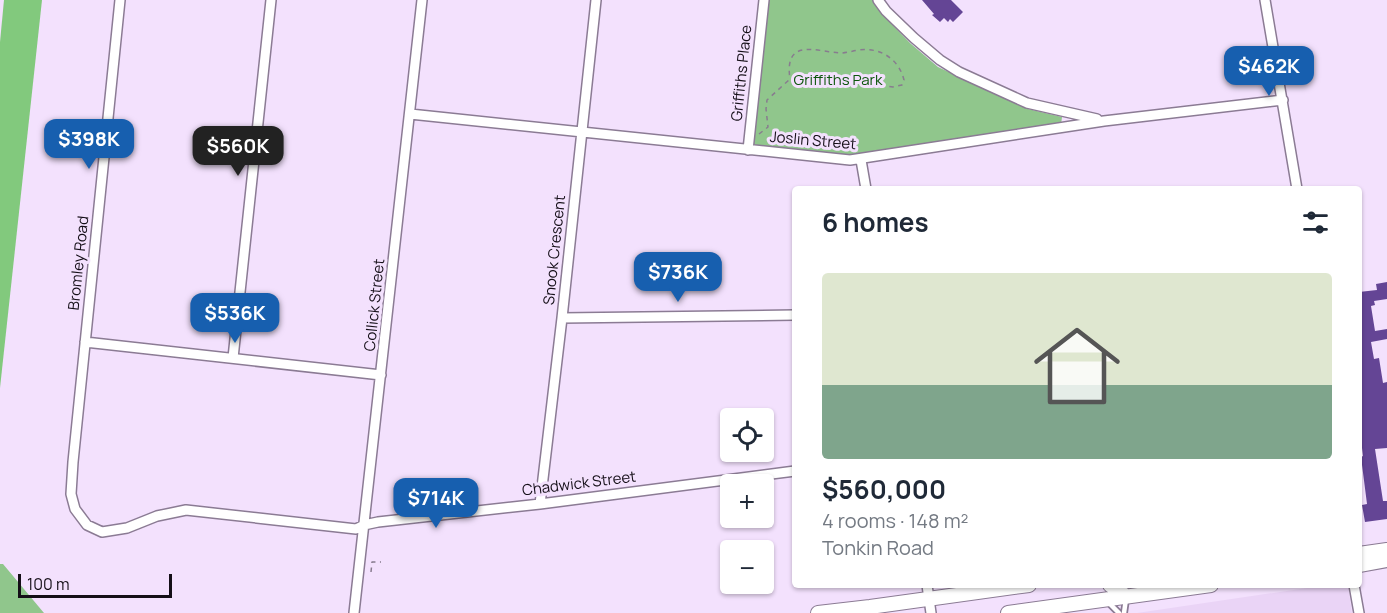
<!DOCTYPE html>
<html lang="en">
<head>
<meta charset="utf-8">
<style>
  body { margin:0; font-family:Manrope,sans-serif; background:#f2f2f3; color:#1f2937; height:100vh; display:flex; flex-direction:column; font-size:22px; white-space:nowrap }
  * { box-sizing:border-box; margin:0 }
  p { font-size:20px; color:#747a83 }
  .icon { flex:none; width:33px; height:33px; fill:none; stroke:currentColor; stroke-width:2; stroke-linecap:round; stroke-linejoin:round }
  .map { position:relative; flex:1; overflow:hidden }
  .sheet { position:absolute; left:792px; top:186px; width:570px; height:402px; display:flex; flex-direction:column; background:#fff; border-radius:6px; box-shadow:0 2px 4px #0004 }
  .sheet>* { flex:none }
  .tools { position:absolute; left:720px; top:408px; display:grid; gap:12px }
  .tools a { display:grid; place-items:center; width:54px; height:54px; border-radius:6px; background:#fff; box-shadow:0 2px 4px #0004; font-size:30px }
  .scale { position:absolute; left:18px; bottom:15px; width:154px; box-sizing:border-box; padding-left:6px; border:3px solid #140e17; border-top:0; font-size:16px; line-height:21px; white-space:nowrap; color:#140e17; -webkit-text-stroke:4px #f3e1fd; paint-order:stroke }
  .price { position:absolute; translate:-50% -51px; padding:0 14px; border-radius:12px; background:#175faf; color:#fff; font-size:20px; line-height:39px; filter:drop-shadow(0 2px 3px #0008) }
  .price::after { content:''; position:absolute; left:50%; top:36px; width:18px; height:14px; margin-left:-9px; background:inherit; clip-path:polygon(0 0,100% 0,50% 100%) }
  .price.selected { background:#222; color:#fff }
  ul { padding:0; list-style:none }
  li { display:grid; align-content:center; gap:12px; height:318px; padding:0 30px }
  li+li { border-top:2px solid #e0e1e3 }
  li span { display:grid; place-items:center; height:186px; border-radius:6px; color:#555 }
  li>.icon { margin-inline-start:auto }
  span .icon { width:108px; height:108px; fill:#fffc; stroke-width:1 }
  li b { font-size:26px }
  h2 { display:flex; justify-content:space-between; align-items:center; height:72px; padding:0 30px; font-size:26px }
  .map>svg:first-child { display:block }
  .built { fill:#ead4f6 }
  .green { fill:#90c68c }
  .forest { fill:#82c97d }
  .building { fill:#644595 }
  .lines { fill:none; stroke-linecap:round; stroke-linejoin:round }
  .lane-casing { stroke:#8b7b94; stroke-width:8 }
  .street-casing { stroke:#8b7b94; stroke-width:12 }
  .primary-casing { stroke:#8b7b94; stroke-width:16 }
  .path { stroke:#887c8f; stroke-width:1.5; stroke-dasharray:4.5 4.5; stroke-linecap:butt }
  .lane { stroke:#fff; stroke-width:4.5 }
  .street { stroke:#fff; stroke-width:9 }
  .primary { stroke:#fff; stroke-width:14 }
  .labels { text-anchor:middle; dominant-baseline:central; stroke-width:6; stroke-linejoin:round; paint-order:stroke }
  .street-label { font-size:15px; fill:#140e17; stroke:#f3e1fd }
  .park-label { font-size:15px; fill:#0c560c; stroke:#f3e1fd }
</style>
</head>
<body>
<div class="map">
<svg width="1387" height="613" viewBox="0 0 1387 613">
  <rect width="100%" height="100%" fill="#f3e1fd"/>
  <path class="built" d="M 1327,585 L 1348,585 L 1352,613 L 1137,613 Z"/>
  <path class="green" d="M 769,0 L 873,0 L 884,16 L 910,43 L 938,67 L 1028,109 L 1062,117 L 1061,125 L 863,155 L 839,156 L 753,146 Z
    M 0,564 L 3,564 L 44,613 L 0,613 Z"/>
  <path class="forest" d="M 4,0 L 42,0 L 0,388 L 0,42 Z"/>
  <path class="building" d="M 922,0 L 951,0 L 963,12 L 953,22 L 950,19 L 948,22 L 944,18 L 940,22 L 932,15 L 934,14 Z
    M 1387,282 L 1387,299 L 1374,301 L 1375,305 L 1371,306 L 1375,331 L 1387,329 L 1387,339 L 1371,342 L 1374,359 L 1379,358 L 1383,383 L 1387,382 L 1387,448 L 1375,449 L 1383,501 L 1387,501 L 1387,519 L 1365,522 L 1362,505 L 1367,504 L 1361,457 L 1363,456 L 1359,424 L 1359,292 L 1377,290 L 1376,284 Z"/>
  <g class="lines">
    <defs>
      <path id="lane" d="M 1108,602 L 1119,613
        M 1124,613 L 1126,599"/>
      <path id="street" d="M 120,0 L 73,462 L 71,494 L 75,509 L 87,525 L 102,532 L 127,528 L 157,516 L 186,510 L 356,529 L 364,525 L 378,522 L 540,504 L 795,471
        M 878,0 L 886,11 L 914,38 L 940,60 L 959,72 L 1027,103 L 1097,119
        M 1265,0 L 1297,189
        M 410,114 L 850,160 L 1104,121 L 1283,100
        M 748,150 L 764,0
        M 861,160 L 866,189
        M 562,318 L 795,315
        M 85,342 L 381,375
        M 233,358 L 271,0
        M 540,504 L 562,318 L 596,0
        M 927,585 L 931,613
        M 1354,585 L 1359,613
        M 354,613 L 422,0"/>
      <path id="primary" d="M 1359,554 L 1387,550
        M 1359,565 L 1387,560
        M 1110,585 L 1126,596
        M 818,613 L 870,607 L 1029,585
        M 1008,613 L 1211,585"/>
    </defs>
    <use href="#lane" class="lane-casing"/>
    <use href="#street" class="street-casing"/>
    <use href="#primary" class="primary-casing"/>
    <path class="path" d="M 759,134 L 768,127 L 766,109 L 767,100 L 790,79 L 800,76 L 833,85 L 848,83 L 870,84 L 893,87 L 902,85 L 904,80 C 899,59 880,47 859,50 C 852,51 846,53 840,53 C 815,51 784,38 790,79
      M 371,572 L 372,562 L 381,562"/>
    <use href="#lane" class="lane"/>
    <use href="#street" class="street"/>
    <use href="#primary" class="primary"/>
  </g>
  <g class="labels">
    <g class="street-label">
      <text transform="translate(741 73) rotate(-84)">Griffiths Place</text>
      <text transform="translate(813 140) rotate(5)">Joslin Street</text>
      <text transform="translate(554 250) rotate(-84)">Snook Crescent</text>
      <text transform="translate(78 263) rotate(-84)">Bromley Road</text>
      <text transform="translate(374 305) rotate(-84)">Collick Street</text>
      <text transform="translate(579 483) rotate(-7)">Chadwick Street</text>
    </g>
    <g class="park-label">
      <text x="838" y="79">Griffiths Park</text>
    </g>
  </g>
</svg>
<div class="tools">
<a><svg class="icon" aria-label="locate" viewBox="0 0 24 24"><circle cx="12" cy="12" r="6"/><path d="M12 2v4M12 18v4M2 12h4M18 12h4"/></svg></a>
<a>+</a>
<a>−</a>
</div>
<div class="scale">100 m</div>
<b class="price" style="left:1269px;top:97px">$462K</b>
<b class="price" style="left:89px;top:170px">$398K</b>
<b class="price selected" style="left:238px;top:177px">$560K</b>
<b class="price" style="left:678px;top:303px">$736K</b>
<b class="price" style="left:235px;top:344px">$536K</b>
<b class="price" style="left:436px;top:529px">$714K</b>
<section class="sheet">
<h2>6 homes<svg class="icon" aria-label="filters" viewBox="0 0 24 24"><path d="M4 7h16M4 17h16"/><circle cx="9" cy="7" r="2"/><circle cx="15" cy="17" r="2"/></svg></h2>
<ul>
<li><span style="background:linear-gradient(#dfe7d0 60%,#7fa58c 0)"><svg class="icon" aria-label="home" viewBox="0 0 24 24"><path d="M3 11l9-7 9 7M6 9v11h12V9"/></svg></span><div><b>$560,000</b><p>4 rooms · 148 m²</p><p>Tonkin Road</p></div></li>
</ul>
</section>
</div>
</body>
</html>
